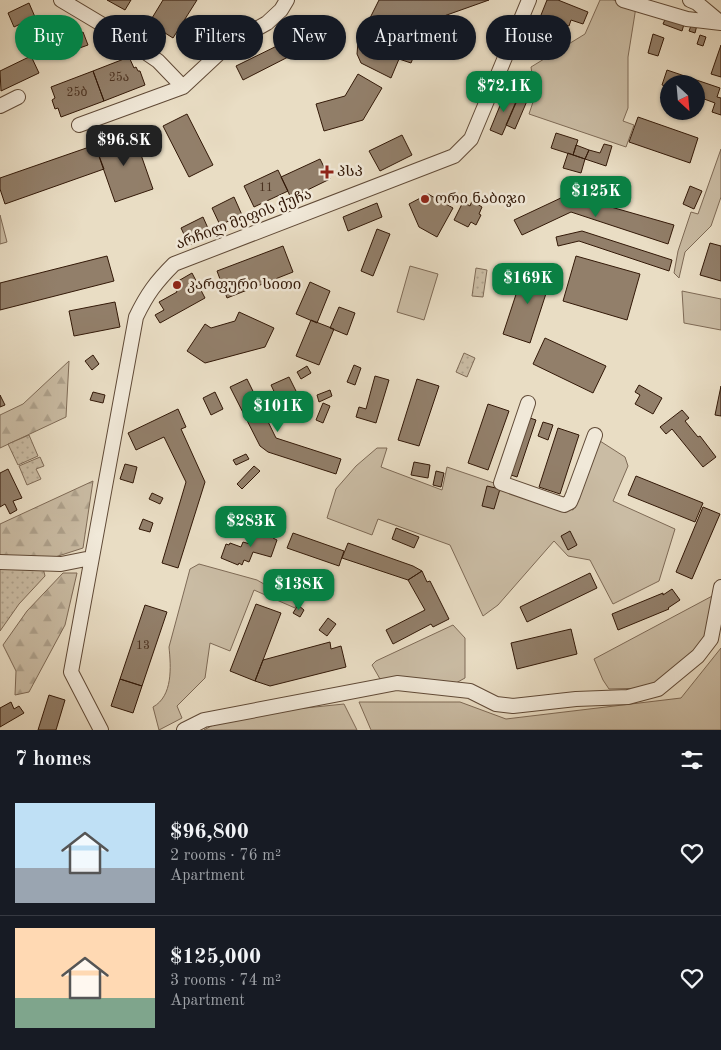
<!DOCTYPE html>
<html lang="en">
<head>
<meta charset="utf-8">
<style>
  body { margin:0; font-family:"Old Standard TT","Noto Serif Georgian",serif; background:#242831; color:#f1f3f6; height:100vh; display:flex; flex-direction:column; font-size:19px; white-space:nowrap }
  * { box-sizing:border-box; margin:0 }
  p { font-size:16px; color:#9ea1a6 }
  .icon { flex:none; width:28px; height:28px; fill:none; stroke:currentColor; stroke-width:2; stroke-linecap:round; stroke-linejoin:round }
  .map { position:relative; height:730px; overflow:hidden }
  .drawer { display:flex; flex-direction:column; background:#171b24; flex:1 }
  .drawer>* { flex:none }
  .guide { position:absolute; left:15px; top:15px; width:691px; height:45px; display:flex; gap:10px }
  .needle { width:32px; rotate:154deg }
  .controls { position:absolute; left:660px; top:75px; display:grid; gap:10px }
  .controls a { display:grid; place-items:center; width:45px; height:45px; border-radius:50%; background:#171b24; box-shadow:0 1px 4px #0004; font-size:25px }
  .price { position:absolute; translate:-50% -42px; padding:0 11px; border-radius:10px; background:#0b8043; color:#fff; font-size:16px; line-height:32px; filter:drop-shadow(0 1px 2px #0008) }
  .price::after { content:''; position:absolute; left:50%; top:30px; width:15px; height:11px; margin-left:-8px; background:inherit; clip-path:polygon(0 0,100% 0,50% 100%) }
  .price.current { background:#222; color:#fff }
  ul { padding:0; list-style:none }
  li { display:flex; align-items:center; gap:15px; height:125px; padding:0 15px }
  li+li { border-top:1px solid #363941 }
  li span { display:grid; place-items:center; flex:none; width:140px; height:100px; border-radius:0px; color:#555 }
  li>.icon { margin-inline-start:auto }
  span .icon { width:60px; height:60px; fill:#fffc; stroke-width:1 }
  li b { font-size:21px }
  h2 { display:flex; justify-content:space-between; align-items:center; height:60px; padding:0 15px; font-size:21px }
  .pill { padding:0 18px; border-radius:22px; background:#171b24; box-shadow:0 1px 4px #0004; font-size:18px; line-height:45px }
  .pill.current { background:#0b8043; color:#fff }
  .map>svg:first-child { display:block }
  .green { fill:#cabca4; stroke:#7e6a56 }
  .forest { fill:url(#forest-firs); stroke:#7e6a56 }
  .park { fill:url(#park-dots); stroke:#7e6a56 }
  .building { fill:#927f6a; stroke:#331908 }
  .lines { fill:none; stroke-linecap:round; stroke-linejoin:round }
  .minor-casing { stroke:#604a37; stroke-width:16 }
  .minor { stroke:#f1e9d9; stroke-width:14 }
  .poi-dot { fill:#8f2418; stroke:#f1e9d9; stroke-width:2 }
  .labels { text-anchor:middle; dominant-baseline:central; stroke-width:5; stroke-linejoin:round; paint-order:stroke }
  .number-label { font-size:12px; fill:#4b3220 }
  .poi-label { font-size:15px; fill:#331908; stroke:#f1e9d9; text-anchor:start }
  .street-label { font-size:15px; fill:#331908; stroke:#f1e9d9 }
</style>
</head>
<body>
<div class="map">
<svg width="721" height="730" viewBox="0 0 721 730">
  <defs>
    <pattern id="forest-firs" width="22" height="20" patternUnits="userSpaceOnUse" patternTransform="scale(1.25)"><rect width="22" height="20" fill="#cabca4"/><path d="M5 1l3.5 6h-7zM16 11l3.5 6h-7z" fill="#aea18c"/></pattern>
    <pattern id="park-dots" width="8" height="8" patternUnits="userSpaceOnUse" patternTransform="scale(1.25)"><rect width="8" height="8" fill="#cabca4"/><path d="M2 2h.1M6 6h.1" fill="none" stroke="#aea18c" stroke-width="1.8" stroke-linecap="round"/></pattern>
  </defs>
  <rect width="100%" height="100%" fill="#e9ddc4"/>
  <filter id="stains"><feTurbulence type="fractalNoise" baseFrequency=".004" numOctaves="4"/><feColorMatrix values="0 0 0 0 .2 0 0 0 0 .09 0 0 0 0 .02 0 0 0 .5 -.17"/></filter>
  <radialGradient id="worn" r=".72"><stop offset=".6" stop-color="#630" stop-opacity="0"/><stop offset="1" stop-color="#630" stop-opacity=".3"/></radialGradient>
  <path class="green" d="M 600,0 L 613,0 L 636,7 L 628,57 L 628,108 L 623,121 L 634,125 L 626,147 L 529,114 L 535,96 L 531,67 L 585,34 Z
    M 721,149 L 721,197 L 711,226 L 685,252 L 679,278 L 674,273 L 678,251 L 691,212 L 698,214 Z
    M 0,215 L 7,242 L 0,244 Z
    M 410,266 L 438,274 L 424,320 L 397,312 Z
    M 682,291 L 721,299 L 721,330 L 684,323 Z
    M 600,441 L 625,457 L 628,466 L 613,501 L 675,529 L 659,581 L 613,604 L 590,560 L 568,556 L 554,541 L 498,605 L 483,616 L 450,545 L 378,519 L 372,535 L 327,518 L 336,489 L 356,466 L 377,448 L 387,448 L 381,467 L 442,490 L 447,467 L 573,510 Z
    M 199,564 L 257,580 L 297,603 L 295,608 L 254,590 L 230,651 L 210,643 L 205,678 L 177,706 L 182,718 L 159,730 L 153,707 C 173,696 171,667 169,647 L 190,569 Z
    M 716,594 L 709,628 L 691,657 L 649,688 L 609,689 L 603,680 L 594,659 Z
    M 453,625 L 465,638 L 465,678 L 454,684 L 380,679 L 372,665 L 376,661 Z
    M 721,648 L 721,730 L 371,730 L 359,702 L 460,702 L 506,719 L 681,698 Z
    M 344,704 L 357,730 L 204,730 L 215,724 L 286,710 Z"/>
  <path class="forest" d="M 69,361 L 66,417 L 0,448 L 0,415 L 23,404 Z
    M 93,481 L 83,548 L 49,559 L 0,555 L 0,524 Z
    M 63,573 L 77,573 L 65,625 L 29,692 L 15,695 L 16,671 L 3,645 L 27,611 Z"/>
  <path class="park" d="M 476,268 L 487,270 L 483,297 L 472,296 Z
    M 464,353 L 475,358 L 467,377 L 456,372 Z
    M 29,435 L 38,456 L 18,465 L 8,444 Z
    M 40,457 L 44,466 L 36,469 L 41,479 L 27,485 L 19,466 Z
    M 0,568 L 43,568 L 45,576 L 19,604 L 0,631 Z"/>
  <path class="building" d="M 107,0 L 131,0 L 125,10 Z
    M 163,0 L 197,0 L 173,38 L 149,23 Z
    M 379,0 L 489,0 L 444,16 L 432,38 L 422,36 L 411,63 L 399,59 L 391,78 L 361,63 L 357,54 L 358,42 Z
    M 547,0 L 558,0 L 588,12 L 583,24 L 571,20 L 569,26 L 559,23 L 555,33 L 549,30 L 543,45 L 531,40 Z
    M 29,3 L 35,17 L 14,27 L 8,13 Z
    M 667,15 L 685,21 L 682,31 L 663,24 Z
    M 692,23 L 697,25 L 695,33 L 689,31 Z
    M 76,24 L 79,34 L 83,32 L 88,45 L 74,50 L 69,38 L 43,48 L 40,39 Z
    M 653,34 L 664,38 L 658,56 L 648,53 Z
    M 700,35 L 706,37 L 703,46 L 697,44 Z
    M 285,42 L 292,55 L 243,80 L 236,66 Z
    M 721,45 L 721,77 L 711,74 Z
    M 31,56 L 39,73 L 1,91 L 0,71 Z
    M 129,57 L 134,68 L 136,67 L 138,71 L 140,71 L 145,85 L 104,101 L 93,71 Z
    M 667,70 L 720,88 L 717,97 L 721,98 L 721,115 L 712,112 L 715,103 L 696,96 L 696,84 L 669,84 L 669,87 L 662,85 Z
    M 93,71 L 104,101 L 61,117 L 58,108 L 55,109 L 52,100 L 55,98 L 51,87 Z
    M 511,72 L 526,78 L 519,96 L 504,90 Z
    M 358,74 L 382,88 L 363,120 L 324,131 L 316,104 L 345,96 Z
    M 521,90 L 530,94 L 515,129 L 506,125 Z
    M 506,91 L 519,96 L 502,135 L 490,130 Z
    M 187,114 L 213,165 L 189,177 L 163,126 Z
    M 638,117 L 698,138 L 690,163 L 629,142 Z
    M 133,132 L 153,189 L 115,202 L 95,145 Z
    M 556,133 L 578,140 L 573,155 L 551,148 Z
    M 402,135 L 412,155 L 380,171 L 369,151 Z
    M 604,144 L 612,146 L 606,166 L 585,159 L 589,150 L 600,153 Z
    M 95,145 L 104,169 L 5,204 L 0,189 L 0,178 Z
    M 576,145 L 589,150 L 585,159 L 573,155 Z
    M 568,153 L 585,159 L 581,173 L 563,168 Z
    M 320,159 L 330,179 L 291,198 L 281,177 Z
    M 278,170 L 288,191 L 254,207 L 244,186 Z
    M 690,186 L 702,191 L 694,209 L 683,204 Z
    M 428,194 L 453,208 L 437,237 L 419,227 L 409,204 Z
    M 234,197 L 242,215 L 220,225 L 212,208 Z
    M 563,197 L 576,197 L 674,225 L 668,244 L 571,212 L 522,235 L 514,220 Z
    M 472,201 L 482,207 L 479,214 L 481,215 L 476,225 L 471,222 L 468,227 L 454,220 L 463,202 L 470,206 Z
    M 377,203 L 382,217 L 348,231 L 343,217 Z
    M 203,217 L 211,235 L 189,245 L 181,228 Z
    M 377,229 L 390,234 L 373,276 L 361,271 Z
    M 582,231 L 672,260 L 669,271 L 579,241 L 558,246 L 556,237 Z
    M 710,243 L 721,246 L 721,281 L 700,275 Z
    M 283,246 L 293,272 L 227,298 L 217,271 Z
    M 107,256 L 114,281 L 0,310 L 0,283 Z
    M 576,256 L 640,274 L 627,320 L 563,301 Z
    M 525,267 L 552,275 L 530,343 L 503,334 Z
    M 192,273 L 205,298 L 160,323 L 155,315 L 164,310 L 159,302 L 177,292 L 173,284 Z
    M 310,282 L 330,291 L 317,323 L 296,314 Z
    M 115,302 L 120,327 L 74,336 L 69,311 Z
    M 339,307 L 355,313 L 347,335 L 330,328 Z
    M 239,312 L 274,328 L 265,347 L 205,363 L 187,351 L 205,324 L 211,328 L 235,321 Z
    M 311,320 L 334,329 L 319,365 L 296,356 Z
    M 545,338 L 606,366 L 593,393 L 533,364 Z
    M 93,355 L 99,364 L 92,370 L 85,361 Z
    M 354,365 L 361,368 L 355,385 L 347,382 Z
    M 307,366 L 311,373 L 301,379 L 297,372 Z
    M 375,376 L 389,380 L 376,423 L 356,417 L 359,407 L 366,409 Z
    M 289,377 L 297,393 L 279,402 L 271,385 Z
    M 247,379 L 276,438 L 341,459 L 336,474 L 268,452 L 260,446 L 230,387 Z
    M 417,379 L 439,386 L 419,446 L 398,440 Z
    M 639,385 L 662,398 L 653,414 L 635,404 L 640,395 L 635,392 Z
    M 721,386 L 721,416 L 715,415 Z
    M 330,390 L 332,396 L 319,402 L 317,395 Z
    M 93,392 L 105,395 L 103,403 L 90,400 Z
    M 215,392 L 223,409 L 211,415 L 203,398 Z
    M 0,395 L 5,405 L 0,407 Z
    M 323,403 L 330,406 L 323,423 L 316,420 Z
    M 488,404 L 509,411 L 488,470 L 468,463 Z
    M 178,409 L 186,427 L 181,429 L 205,482 L 178,568 L 162,563 L 186,482 L 164,437 L 136,450 L 128,433 Z
    M 682,410 L 689,418 L 685,421 L 698,437 L 700,436 L 716,457 L 703,467 L 672,429 L 666,434 L 660,427 Z
    M 527,417 L 536,420 L 517,477 L 508,474 Z
    M 543,422 L 553,425 L 548,440 L 538,436 Z
    M 558,428 L 579,435 L 560,494 L 539,487 Z
    M 246,454 L 249,459 L 236,465 L 233,460 Z
    M 414,462 L 430,465 L 428,478 L 411,475 Z
    M 125,464 L 137,467 L 133,483 L 120,479 Z
    M 254,466 L 260,471 L 242,489 L 237,484 Z
    M 8,469 L 22,498 L 13,501 L 17,510 L 10,514 L 5,504 L 0,507 L 0,473 Z
    M 436,471 L 444,473 L 441,487 L 433,485 Z
    M 636,476 L 703,503 L 695,522 L 628,495 Z
    M 487,486 L 500,489 L 494,509 L 482,506 Z
    M 152,493 L 163,498 L 160,504 L 149,499 Z
    M 703,507 L 720,514 L 692,579 L 676,572 Z
    M 143,519 L 153,523 L 150,532 L 139,529 Z
    M 266,528 L 276,532 L 273,538 L 277,540 L 271,557 L 253,552 L 249,562 L 244,560 L 242,565 L 239,563 L 238,565 L 221,558 L 226,544 L 229,545 L 230,543 L 241,547 L 243,542 L 250,544 L 255,531 L 264,534 Z
    M 396,528 L 419,537 L 414,548 L 392,539 Z
    M 570,531 L 577,545 L 568,550 L 561,536 Z
    M 293,533 L 344,551 L 339,566 L 287,548 Z
    M 348,543 L 413,566 L 422,571 L 408,580 L 342,558 Z
    M 422,571 L 427,582 L 430,581 L 449,619 L 433,627 L 431,624 L 393,644 L 386,630 L 425,610 L 408,580 Z
    M 590,573 L 597,588 L 527,622 L 520,607 Z
    M 672,589 L 680,600 L 668,608 L 669,609 L 618,630 L 612,614 L 663,593 L 663,595 Z
    M 256,604 L 281,613 L 255,681 L 230,671 Z
    M 145,605 L 167,612 L 142,686 L 120,679 Z
    M 298,605 L 304,610 L 300,617 L 293,613 Z
    M 328,618 L 336,624 L 327,636 L 319,630 Z
    M 571,629 L 577,654 L 517,669 L 511,643 Z
    M 330,642 L 331,649 L 341,646 L 346,667 L 270,686 L 255,681 L 263,660 Z
    M 120,679 L 142,686 L 133,713 L 111,706 Z
    M 49,695 L 65,700 L 56,730 L 38,730 Z
    M 11,702 L 14,709 L 19,706 L 24,713 L 0,727 L 0,708 Z"/>
  <g class="lines">
    <defs>
      <path id="minor" d="M 61,0 L 123,37 L 158,61 L 183,87
        M 623,0 L 687,19 L 721,23
        M 690,0 L 697,3 L 721,23
        M 0,106 L 18,97
        M 79,125 L 183,87 L 228,45 L 267,23 L 281,10 L 287,0
        M 528,403 L 501,483 L 564,505 L 570,502 L 573,495 L 595,435
        M 0,562 L 61,564 L 91,558
        M 101,730 L 71,672 L 136,317 C 147,294 156,282 174,264 L 454,156 L 471,139 L 529,0
        M 184,730 L 204,720 L 397,683 L 470,691 L 496,704 L 513,706 L 576,699 L 628,697 L 658,689 L 698,656 L 711,639 L 721,587"/>
    </defs>
    <use href="#minor" class="minor-casing"/>
    <use href="#minor" class="minor"/>
  </g>
  <g class="poi-dot">
    <path d="M324.5 164.5h5v5h5v5h-5v5h-5v-5h-5v-5h5z"/>
    <circle cx="425" cy="199" r="5"/>
    <circle cx="177" cy="285" r="5"/>
  </g>
  <g class="labels">
    <g class="number-label">
      <text x="119" y="78">25ა</text>
      <text x="77" y="93">25ბ</text>
      <text x="266" y="188">11</text>
      <text x="143" y="646">13</text>
    </g>
    <g class="poi-label">
      <text x="337" y="172">პსპ</text>
      <text x="435" y="199">ორი ნაბიჯი</text>
      <text x="187" y="285">კარფური სითი</text>
    </g>
    <g class="street-label">
      <text transform="translate(244 220) rotate(-21)">არჩილ მეფის ქუჩა</text>
    </g>
  </g>
  <rect width="100%" height="100%" filter="url(#stains)"/>
  <rect width="100%" height="100%" fill="url(#worn)"/>
</svg>
<div class="controls">
<a><svg class="needle" viewBox="-14 -14 28 28"><path d="M0-13l5 13h-10z" fill="#e53935"/><path d="M0 13l5-13h-10z" fill="#9ea1a6"/></svg></a>
</div>
<b class="price" style="left:504px;top:113px">$72.1K</b>
<b class="price current" style="left:124px;top:167px">$96.8K</b>
<b class="price" style="left:596px;top:218px">$125K</b>
<b class="price" style="left:528px;top:305px">$169K</b>
<b class="price" style="left:278px;top:433px">$101K</b>
<b class="price" style="left:251px;top:548px">$283K</b>
<b class="price" style="left:299px;top:611px">$138K</b>
<div class="guide">
<a class="pill current">Buy</a>
<a class="pill">Rent</a>
<a class="pill">Filters</a>
<a class="pill">New</a>
<a class="pill">Apartment</a>
<a class="pill">House</a>
</div>
</div>
<section class="drawer">
<h2>7 homes<svg class="icon" aria-label="filters" viewBox="0 0 24 24"><path d="M4 7h16M4 17h16"/><circle cx="9" cy="7" r="2"/><circle cx="15" cy="17" r="2"/></svg></h2>
<ul>
<li><span style="background:linear-gradient(#bfe0f5 65%,#9aa5b1 0)"><svg class="icon" aria-label="home" viewBox="0 0 24 24"><path d="M3 11l9-7 9 7M6 9v11h12V9"/></svg></span><div><b>$96,800</b><p>2 rooms · 76 m²</p><p>Apartment</p></div><svg class="icon" aria-label="heart" viewBox="0 0 24 24"><path d="M12 20l-8-8c-3-5 5-10 8-4 3-6 11-1 8 4z"/></svg></li>
<li><span style="background:linear-gradient(#ffd9b3 70%,#7fa58c 0)"><svg class="icon" aria-label="home" viewBox="0 0 24 24"><path d="M3 11l9-7 9 7M6 9v11h12V9"/></svg></span><div><b>$125,000</b><p>3 rooms · 74 m²</p><p>Apartment</p></div><svg class="icon" aria-label="heart" viewBox="0 0 24 24"><path d="M12 20l-8-8c-3-5 5-10 8-4 3-6 11-1 8 4z"/></svg></li>
</ul>
</section>
</body>
</html>
